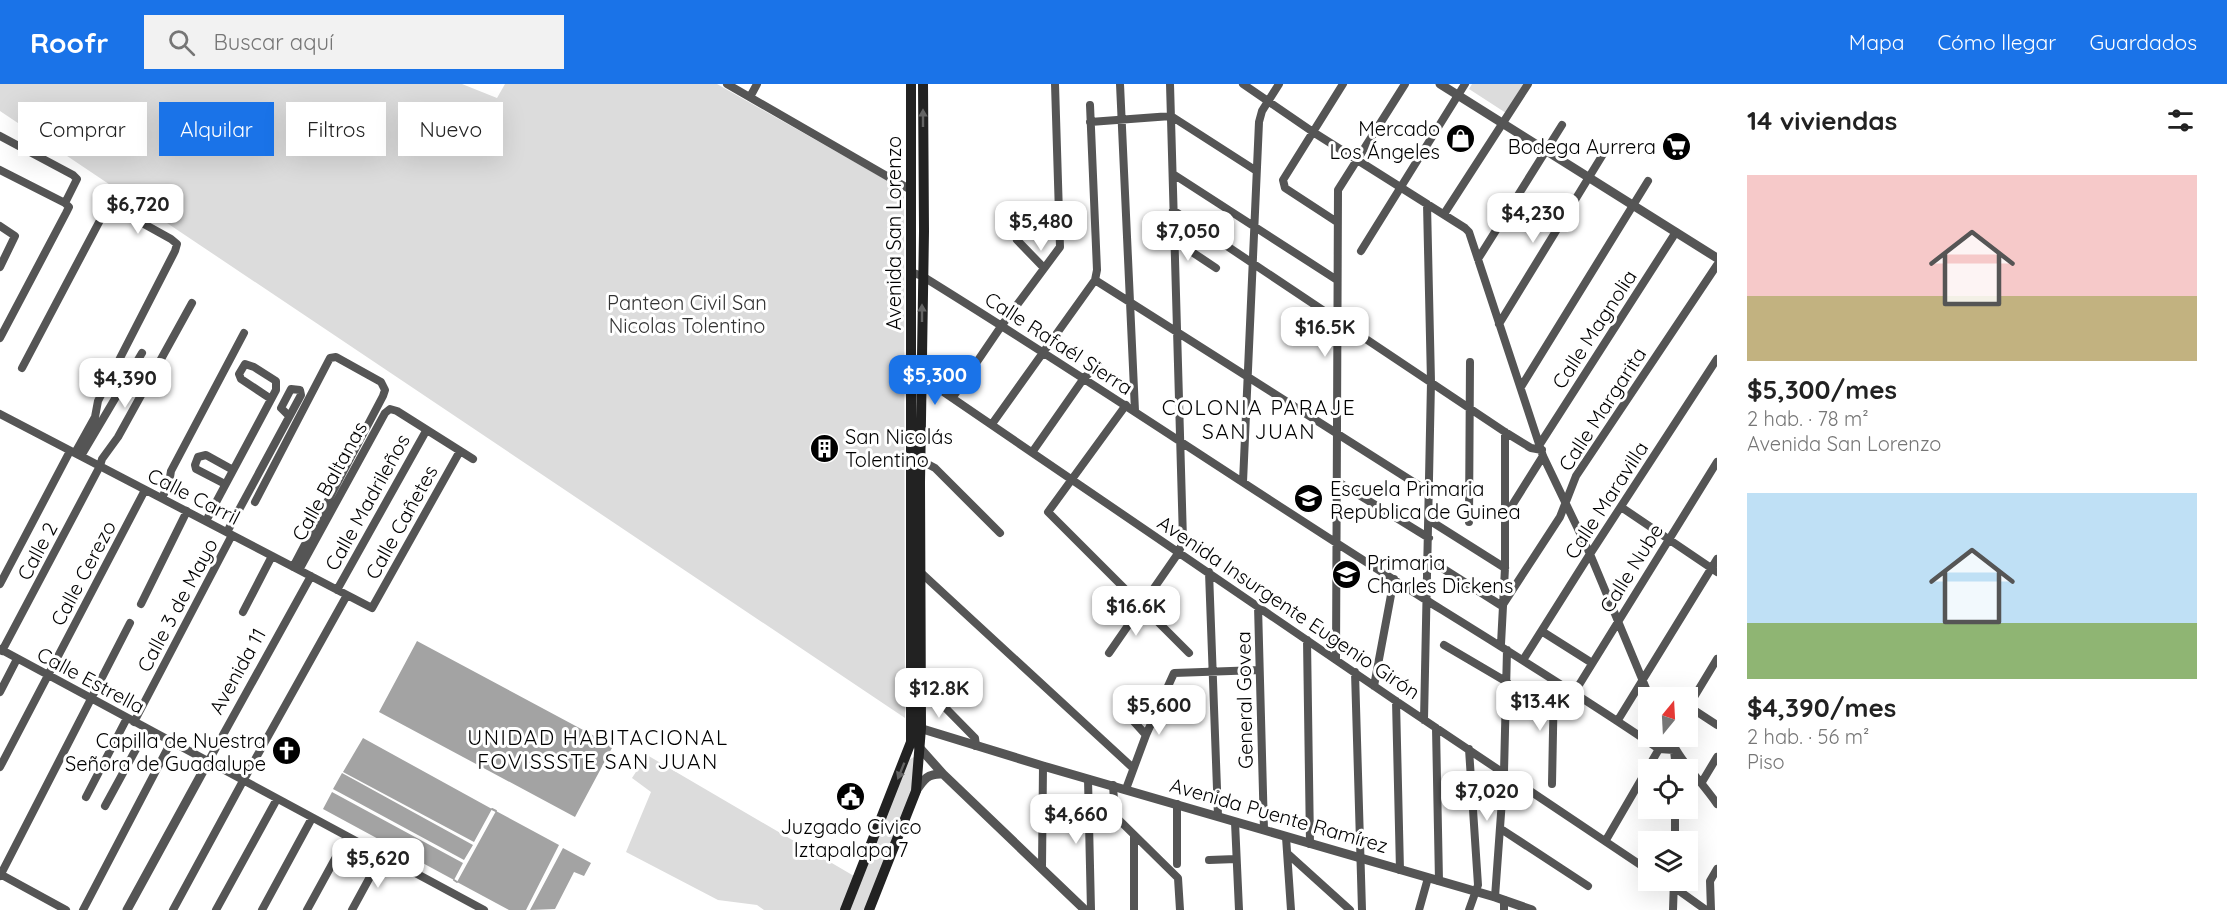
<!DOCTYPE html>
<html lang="es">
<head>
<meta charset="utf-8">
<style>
  body { margin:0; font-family:Quicksand,sans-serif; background:#f2f2f2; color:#222; height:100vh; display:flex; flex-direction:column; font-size:22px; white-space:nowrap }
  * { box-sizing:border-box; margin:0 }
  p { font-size:20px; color:#767676 }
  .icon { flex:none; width:33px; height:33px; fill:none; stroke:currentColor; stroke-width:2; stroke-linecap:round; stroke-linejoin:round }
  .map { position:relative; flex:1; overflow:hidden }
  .panel { display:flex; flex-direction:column; background:#fff; width:510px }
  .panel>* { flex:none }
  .banner { position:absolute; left:18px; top:18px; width:570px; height:54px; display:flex; gap:12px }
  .needle { width:39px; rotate:18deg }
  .fabs { position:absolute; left:1638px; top:603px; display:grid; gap:12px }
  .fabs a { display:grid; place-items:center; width:60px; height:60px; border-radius:0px; background:#fff; box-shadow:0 6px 24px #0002; font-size:30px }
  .price { position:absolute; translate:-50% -51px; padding:0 14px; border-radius:12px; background:#fff; color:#222; font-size:20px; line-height:39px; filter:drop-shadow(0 2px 3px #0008) }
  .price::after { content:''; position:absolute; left:50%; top:36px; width:18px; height:14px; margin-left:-9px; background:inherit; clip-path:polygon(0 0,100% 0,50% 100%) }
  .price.on { background:#1a73e8; color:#fff }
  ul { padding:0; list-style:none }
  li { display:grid; align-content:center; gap:12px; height:318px; padding:0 30px }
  li span { display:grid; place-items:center; height:186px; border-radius:0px; color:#555 }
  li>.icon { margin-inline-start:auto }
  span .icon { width:108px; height:108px; fill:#fffc; stroke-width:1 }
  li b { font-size:26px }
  h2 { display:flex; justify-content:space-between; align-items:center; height:72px; padding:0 30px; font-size:26px }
  .pill { padding:0 21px; border-radius:0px; background:#fff; box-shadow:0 6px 24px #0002; font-size:21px; line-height:54px }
  .pill.on { background:#1a73e8; color:#fff }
  header { display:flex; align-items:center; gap:36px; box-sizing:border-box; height:84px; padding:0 30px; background:#1a73e8; color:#fff }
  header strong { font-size:28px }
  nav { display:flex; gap:33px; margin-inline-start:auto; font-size:21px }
  .search { width:420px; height:54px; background:#f2f2f2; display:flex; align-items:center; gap:15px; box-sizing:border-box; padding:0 21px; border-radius:0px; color:#767676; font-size:22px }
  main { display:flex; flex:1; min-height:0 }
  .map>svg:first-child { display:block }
  .green { fill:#dcdcdc }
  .water { fill:#a3a3a3 }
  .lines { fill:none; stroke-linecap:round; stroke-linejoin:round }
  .stream { stroke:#a3a3a3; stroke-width:2 }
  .minor { stroke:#555; stroke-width:8 }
  .tertiary { stroke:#555; stroke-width:9 }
  .secondary { stroke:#222; stroke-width:10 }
  .oneway { fill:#646464 }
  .labels { text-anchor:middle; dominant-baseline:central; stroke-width:6; stroke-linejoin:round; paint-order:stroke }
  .poi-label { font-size:20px; fill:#000; stroke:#fff; text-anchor:end }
  .street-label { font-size:20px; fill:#000; stroke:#fff }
  .park-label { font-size:20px; fill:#333; stroke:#fff }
  .neighbourhood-label { font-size:21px; letter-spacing:1.5px; fill:#000; stroke:#fff }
</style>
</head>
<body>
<header>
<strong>Roofr</strong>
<div class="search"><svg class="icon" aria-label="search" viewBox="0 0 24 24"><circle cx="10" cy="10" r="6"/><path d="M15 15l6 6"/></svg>Buscar aquí</div>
<nav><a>Mapa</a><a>Cómo llegar</a><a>Guardados</a></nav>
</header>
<main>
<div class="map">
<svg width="1717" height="826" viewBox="0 0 1717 826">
  <rect width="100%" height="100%" fill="#fff"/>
  <path class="green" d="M 0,0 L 462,0 L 497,14 L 505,0 L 717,0 L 904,106 L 905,634 L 0,27 Z
    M 1472,0 L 1523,0 L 1506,29 L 1469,5 Z
    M 647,671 L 854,792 L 841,826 L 764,826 L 757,821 L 718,816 L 626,768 L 651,708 L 632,694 Z
    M 914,673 L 919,690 L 866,826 L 850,826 L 908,676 Z"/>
  <path class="water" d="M 417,557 L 613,662 L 575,733 L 379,628 Z
    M 363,654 L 492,725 L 474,758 L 343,688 Z
    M 342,689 L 473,761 L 464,776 L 333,705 Z
    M 332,708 L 463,779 L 454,796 L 323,725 Z
    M 496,727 L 559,761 L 526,826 L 509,826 L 457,798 Z
    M 563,764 L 591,779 L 584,792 L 574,788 L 555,825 L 530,826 Z"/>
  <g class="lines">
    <path class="stream" d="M 492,725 L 496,727
      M 454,796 L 457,798"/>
    <path class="minor" d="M 727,0 L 911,106
      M 1120,0 L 1135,327
      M 1243,0 L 1313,48 L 1465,144 L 1469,148 L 1543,372 L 1590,470 L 1650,614
      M 750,13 L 757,0
      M 1090,38 L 1171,32 L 1255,86
      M 0,52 L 73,91 L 77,95 L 65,119
      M 0,86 L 65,119
      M 1173,90 L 1337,196
      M 1173,126 L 1505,348 L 1531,364 L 1542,366
      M 1444,130 L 1528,0
      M 1337,138 L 1285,104 L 1283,96 L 1343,0
      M 0,142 L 15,152 L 0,183
      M 1017,156 L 1044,184
      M 1174,156 L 1216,184
      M 1361,167 L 1465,0
      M 1478,175 L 1562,41
      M 911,188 L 922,192 C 1092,297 1257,410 1426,516 C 1505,565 1583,613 1659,665 L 1674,666 L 1676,686
      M 1095,196 L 1429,408
      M 1499,240 L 1605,67
      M 0,254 L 66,129 L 69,123 L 65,119
      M 22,284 L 106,125 L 110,123 L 117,125 L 171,155 L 177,160 L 175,167 L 98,317 L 95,333 L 75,369
      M 920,292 L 1396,617 L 1648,786
      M 1521,303 L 1648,97
      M 953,313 L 1002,241 L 1060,163 L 1055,0
      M 1126,321 L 1048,428 L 1189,569
      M 0,330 L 372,524 L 460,367
      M 992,340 L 1095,196 L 1097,186 L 1090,21
      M 1540,360 L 1676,148
      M 1033,367 L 1084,294 L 1098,281
      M 81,372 L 142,269
      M 920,376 L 935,384 L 1000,449
      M 1243,398 L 1259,38 L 1262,27 L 1279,0
      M 1338,398 L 1429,454
      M 225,400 L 196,385 L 195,381 L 198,373 L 206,371 L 233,386
      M 162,414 L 169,399 L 171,387 L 244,249
      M 255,418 L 330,274 L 336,273 L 381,298 L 385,306 L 383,312 L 293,483
      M 1621,423 L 1717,488
      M 1506,431 L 1543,372
      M 1429,436 L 1505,484
      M 206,437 L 276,306 L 276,297 L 254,283 L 245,280 L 239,290 L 241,295 L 271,315
      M 1469,438 L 1470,278
      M 227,448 L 301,311 L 300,306 L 291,305 L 281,324 L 289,332
      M 1428,475 L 1502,522
      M 299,486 L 385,329 L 390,325 L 397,327 L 473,375
      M 918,486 L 1133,684
      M 1209,488 L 1218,732
      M 0,500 L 70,367
      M 337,506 L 426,347
      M 141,520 L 187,427
      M 1258,522 L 1264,746
      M 1502,522 L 1560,433 L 1576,392 L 1717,181
      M 243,528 L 272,472
      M 1543,548 L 1592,579
      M 1307,556 L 1310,760
      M 1501,560 L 1505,484 L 1505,348
      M 1444,561 L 1507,598
      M 0,565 L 484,826
      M 2,567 L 100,382 L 102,375 L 118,353 L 192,219
      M 1109,569 L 1179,468 L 1183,456 L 1170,0
      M 1336,575 L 1338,106 L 1405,0
      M 1523,576 L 1590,470 L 1717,275
      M 1355,588 L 1362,826
      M 919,597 L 975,654 L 976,662
      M 1374,602 L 1394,495
      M 0,608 L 17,575
      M 1574,609 L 1717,378
      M 1396,617 L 1400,786
      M 1688,622 L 1717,641
      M 1688,623 L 1717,575
      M 1128,631 L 1146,651
      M 1424,636 L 1431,298 L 1427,120
      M 1618,636 L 1717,475
      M 134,638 L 232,451
      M 1436,644 L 1439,797
      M 1669,652 C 1679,676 1702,698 1717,720
      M 208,678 L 311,492
      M 0,683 L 145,406
      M 1088,695 L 1091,826
      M 1702,698 L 1717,673
      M 1552,700 L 1554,597
      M 1113,701 L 1115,732 L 1178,794 L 1180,826
      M 1126,705 L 1146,651 L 1174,589 L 1259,586
      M 86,713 L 127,634
      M 105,722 L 147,645
      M 1235,738 L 1239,826
      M 1501,745 L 1588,802
      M 1134,752 L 1134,826
      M 1286,753 L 1291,826
      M 1606,756 L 1659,665
      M 1675,758 L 1675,724
      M 1288,770 L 1350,826
      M 1209,776 L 1236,775
      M 1177,780 L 1177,720
      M 1042,783 L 1043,682
      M 0,790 L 66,826
      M 0,792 L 130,539
      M 1664,796 L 1706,826
      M 1495,813 L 1504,688 L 1507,566
      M 83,826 L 171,658
      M 173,826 L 243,697 L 347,511
      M 216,826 L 277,715
      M 262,826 L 312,734
      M 307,826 L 347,753
      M 352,826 L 382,771
      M 1419,826 L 1428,794
      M 1469,826 L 1478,801 L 1469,665
      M 1504,826 L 1504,816
      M 1673,826 L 1674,796
      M 1711,826 L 1710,797 L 1717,785"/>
    <path class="tertiary" d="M 1440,0 L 1717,174
      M 916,643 L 1043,682 L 1495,813 L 1532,826
      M 918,662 L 943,690 L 1085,826
      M 916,707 C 924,695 928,689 943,690
      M 127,826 L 208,678"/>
    <path class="secondary" d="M 845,826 L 911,658 L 911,0
      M 869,826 L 916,707 L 921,644 L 920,398 L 924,147 L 923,0"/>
  </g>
  <defs><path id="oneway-solid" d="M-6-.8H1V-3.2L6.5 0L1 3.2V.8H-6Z" transform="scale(1.5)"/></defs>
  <g class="oneway">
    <use href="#oneway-solid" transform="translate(923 34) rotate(-90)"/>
    <use href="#oneway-solid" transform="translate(922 229) rotate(-90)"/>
    <use href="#oneway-solid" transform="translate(901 687) rotate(112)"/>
  </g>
  <defs>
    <symbol id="shop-disc" viewBox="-11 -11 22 22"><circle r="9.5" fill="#000" stroke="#fff"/><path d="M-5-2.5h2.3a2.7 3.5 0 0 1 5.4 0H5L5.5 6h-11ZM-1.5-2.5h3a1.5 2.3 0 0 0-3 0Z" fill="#fff"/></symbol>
    <symbol id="supermarket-disc" viewBox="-11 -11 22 22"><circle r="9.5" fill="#000" stroke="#fff"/><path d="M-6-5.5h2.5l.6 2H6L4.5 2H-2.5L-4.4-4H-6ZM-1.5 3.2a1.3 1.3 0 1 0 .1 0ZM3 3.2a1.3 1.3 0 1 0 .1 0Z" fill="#fff"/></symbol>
    <symbol id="building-disc" viewBox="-11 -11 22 22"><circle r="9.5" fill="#000" stroke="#fff"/><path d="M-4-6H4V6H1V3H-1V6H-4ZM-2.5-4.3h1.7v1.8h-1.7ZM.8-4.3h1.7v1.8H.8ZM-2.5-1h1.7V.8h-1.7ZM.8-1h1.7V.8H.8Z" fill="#fff"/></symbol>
    <symbol id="school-disc" viewBox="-11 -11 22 22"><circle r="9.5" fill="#000" stroke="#fff"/><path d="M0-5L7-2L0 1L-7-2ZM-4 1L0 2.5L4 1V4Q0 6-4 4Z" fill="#fff"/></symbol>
    <symbol id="church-disc" viewBox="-11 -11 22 22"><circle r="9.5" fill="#000" stroke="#fff"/><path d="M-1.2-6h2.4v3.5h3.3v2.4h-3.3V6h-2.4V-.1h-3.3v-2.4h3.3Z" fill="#fff"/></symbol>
    <symbol id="civic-disc" viewBox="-11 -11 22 22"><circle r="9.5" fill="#000" stroke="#fff"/><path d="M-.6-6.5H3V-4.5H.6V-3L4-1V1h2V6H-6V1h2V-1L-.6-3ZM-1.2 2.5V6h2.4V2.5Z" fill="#fff"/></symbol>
  </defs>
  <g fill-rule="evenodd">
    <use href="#shop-disc" x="1444" y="38" width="33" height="33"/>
    <use href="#supermarket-disc" x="1660" y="46" width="33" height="33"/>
    <use href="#building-disc" x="808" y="348" width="33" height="33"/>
    <use href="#school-disc" x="1292" y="398" width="33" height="33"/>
    <use href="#school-disc" x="1330" y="474" width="33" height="33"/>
    <use href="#church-disc" x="270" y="650" width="33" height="33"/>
    <use href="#civic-disc" x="834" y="696" width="33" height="33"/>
  </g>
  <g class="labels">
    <g class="poi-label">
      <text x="1440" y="44">Mercado<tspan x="1440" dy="23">Los Ángeles</tspan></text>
      <text x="1656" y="62">Bodega Aurrera</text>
      <text x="845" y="352" text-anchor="start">San Nicolás<tspan x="845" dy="23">Tolentino</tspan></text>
      <text x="1330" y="404" text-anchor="start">Escuela Primaria<tspan x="1330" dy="23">Republica de Guinea</tspan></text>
      <text x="1367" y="478" text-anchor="start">Primaria<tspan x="1367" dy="23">Charles Dickens</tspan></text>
      <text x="266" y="656">Capilla de Nuestra<tspan x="266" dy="23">Señora de Guadalupe</tspan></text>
      <text x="851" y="742" text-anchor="middle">Juzgado Civico<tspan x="851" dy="23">Iztapalapa 7</tspan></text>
    </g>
    <g class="street-label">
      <text transform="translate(893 149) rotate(-90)">Avenida San Lorenzo</text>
      <text transform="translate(1594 245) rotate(-57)">Calle Magnolia</text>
      <text transform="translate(1059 259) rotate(33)">Calle Rafaél Sierra</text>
      <text transform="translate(1602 325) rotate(-57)">Calle Margarita</text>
      <text transform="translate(329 397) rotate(-61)">Calle Baltanas</text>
      <text transform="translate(194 412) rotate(27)">Calle Carril</text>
      <text transform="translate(1606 416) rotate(-57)">Calle Maravilla</text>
      <text transform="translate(367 418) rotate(-61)">Calle Madrileños</text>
      <text transform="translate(401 438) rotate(-61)">Calle Cañetes</text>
      <text transform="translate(37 467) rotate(-62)">Calle 2</text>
      <text transform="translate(1631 484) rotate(-58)">Calle Nube</text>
      <text transform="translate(83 489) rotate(-62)">Calle Cerezo</text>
      <text transform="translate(177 521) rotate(-62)">Calle 3 de Mayo</text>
      <text transform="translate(1289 523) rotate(34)">Avenida Insurgente Eugenio Girón</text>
      <text transform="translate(237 587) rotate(-61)">Avenida 11</text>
      <text transform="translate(91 596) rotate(28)">Calle Estrella</text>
      <text transform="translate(1244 616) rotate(-91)">General Govea</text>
      <text transform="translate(1279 731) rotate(16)">Avenida Puente Ramírez</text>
    </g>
    <g class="park-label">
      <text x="687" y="218">Panteon Civil San<tspan x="687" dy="23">Nicolas Tolentino</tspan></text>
    </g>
    <g class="neighbourhood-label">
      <text x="1259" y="323">COLONIA PARAJE<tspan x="1259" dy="24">SAN JUAN</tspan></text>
      <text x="598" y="653">UNIDAD HABITACIONAL<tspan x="598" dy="24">FOVISSSTE SAN JUAN</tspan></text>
    </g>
  </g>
</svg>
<div class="fabs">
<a><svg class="needle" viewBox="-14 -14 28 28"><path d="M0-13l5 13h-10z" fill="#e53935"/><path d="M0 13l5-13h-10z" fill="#767676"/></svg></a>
<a><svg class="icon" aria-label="locate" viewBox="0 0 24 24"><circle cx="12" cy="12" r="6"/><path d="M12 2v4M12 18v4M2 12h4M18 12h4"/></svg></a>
<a><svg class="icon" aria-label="layers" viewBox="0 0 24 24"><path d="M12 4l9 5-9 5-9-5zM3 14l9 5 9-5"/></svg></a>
</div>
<b class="price" style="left:138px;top:151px">$6,720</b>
<b class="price" style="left:1533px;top:160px">$4,230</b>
<b class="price" style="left:1041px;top:168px">$5,480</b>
<b class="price" style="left:1188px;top:178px">$7,050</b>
<b class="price" style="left:1325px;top:274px">$16.5K</b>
<b class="price on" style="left:935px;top:322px">$5,300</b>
<b class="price" style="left:125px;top:325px">$4,390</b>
<b class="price" style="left:1136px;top:553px">$16.6K</b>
<b class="price" style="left:939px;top:635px">$12.8K</b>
<b class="price" style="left:1540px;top:648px">$13.4K</b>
<b class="price" style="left:1159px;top:652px">$5,600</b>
<b class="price" style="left:1487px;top:738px">$7,020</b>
<b class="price" style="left:1076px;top:761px">$4,660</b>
<b class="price" style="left:378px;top:805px">$5,620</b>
<div class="banner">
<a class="pill">Comprar</a>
<a class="pill on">Alquilar</a>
<a class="pill">Filtros</a>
<a class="pill">Nuevo</a>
</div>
</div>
<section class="panel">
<h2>14 viviendas<svg class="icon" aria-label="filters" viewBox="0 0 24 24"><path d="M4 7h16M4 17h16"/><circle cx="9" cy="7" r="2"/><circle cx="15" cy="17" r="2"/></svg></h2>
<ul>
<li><span style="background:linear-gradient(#f6c9c9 65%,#c2b280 0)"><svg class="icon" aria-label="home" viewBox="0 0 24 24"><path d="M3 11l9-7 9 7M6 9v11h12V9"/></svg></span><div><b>$5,300/mes</b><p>2 hab. · 78 m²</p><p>Avenida San Lorenzo</p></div></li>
<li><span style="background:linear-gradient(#bfe0f5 70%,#8fb573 0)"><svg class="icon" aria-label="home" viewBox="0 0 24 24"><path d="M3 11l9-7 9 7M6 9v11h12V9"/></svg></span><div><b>$4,390/mes</b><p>2 hab. · 56 m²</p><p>Piso</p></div></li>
</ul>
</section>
</main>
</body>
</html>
